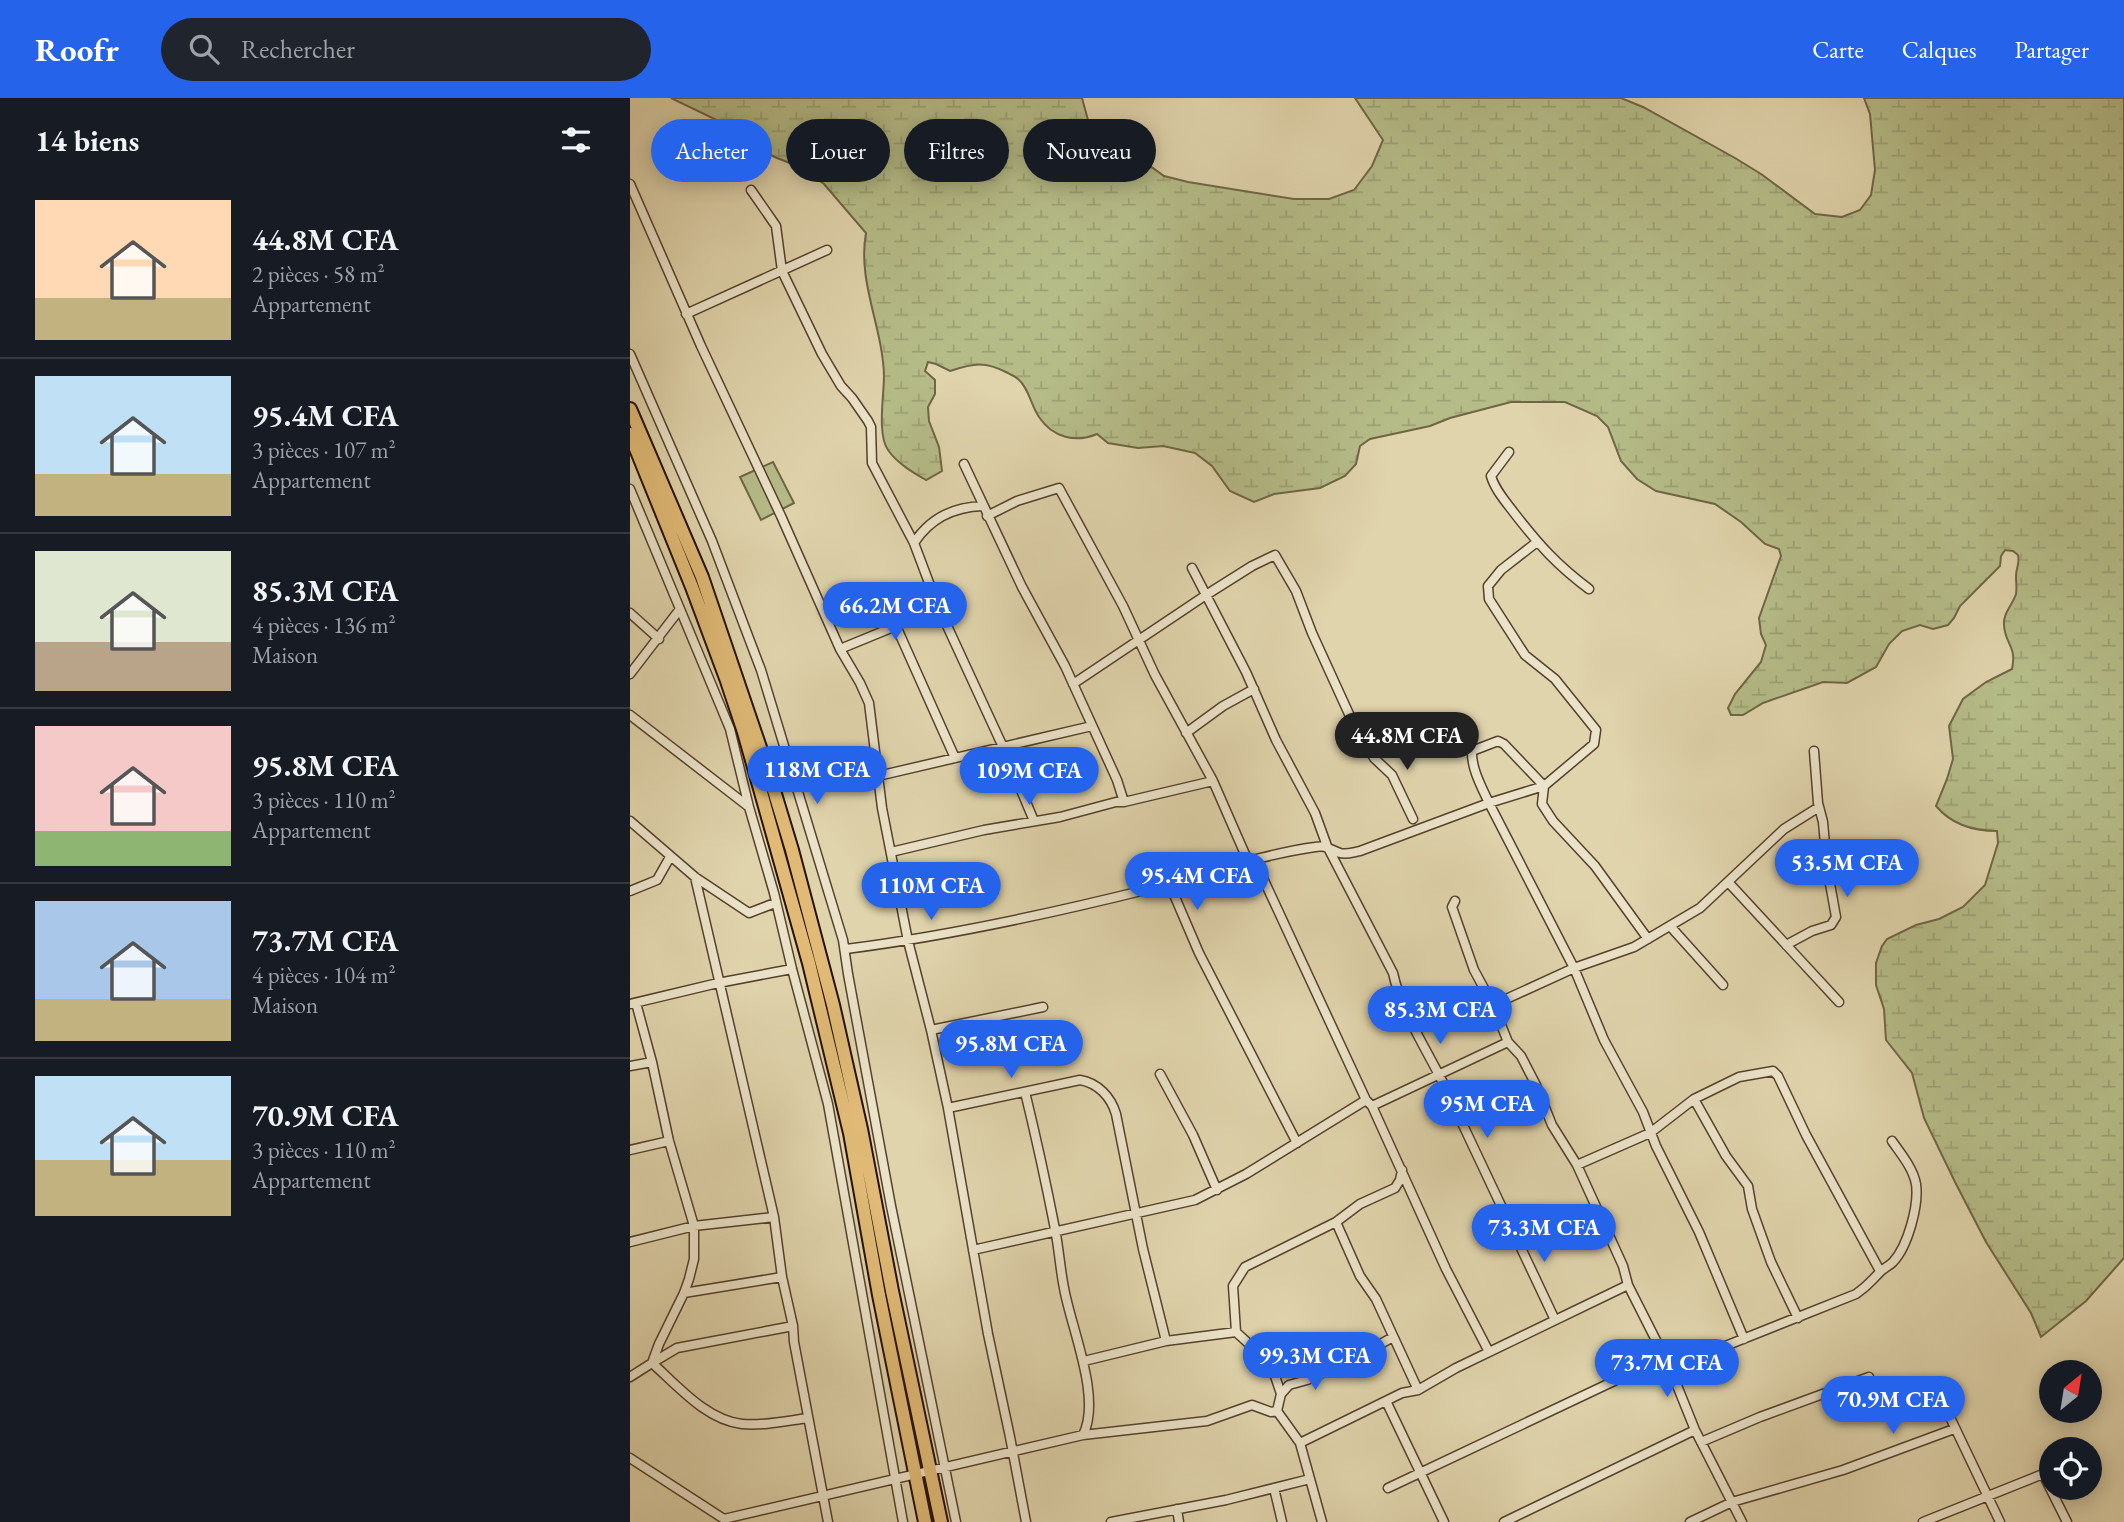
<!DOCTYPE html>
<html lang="fr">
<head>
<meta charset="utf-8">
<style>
  body { margin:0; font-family:"EB Garamond",serif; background:#20242c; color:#f1f3f6; height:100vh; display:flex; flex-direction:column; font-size:26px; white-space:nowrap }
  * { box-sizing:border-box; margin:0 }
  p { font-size:23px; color:#9ea1a6 }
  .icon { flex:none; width:38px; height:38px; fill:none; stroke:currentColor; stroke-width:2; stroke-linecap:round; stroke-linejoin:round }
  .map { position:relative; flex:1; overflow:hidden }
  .sheet { display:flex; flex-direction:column; background:#171b24; width:630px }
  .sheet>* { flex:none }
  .banner { position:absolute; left:21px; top:21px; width:665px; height:63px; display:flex; gap:14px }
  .needle { width:46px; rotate:30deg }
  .fabs { position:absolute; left:1409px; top:1262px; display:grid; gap:14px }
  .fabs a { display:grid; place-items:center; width:63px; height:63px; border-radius:50%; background:#171b24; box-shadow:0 4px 18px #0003; font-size:35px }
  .price { position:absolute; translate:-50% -60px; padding:0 16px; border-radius:24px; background:#2563eb; color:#fff; font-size:23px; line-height:46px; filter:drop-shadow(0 2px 4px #0008) }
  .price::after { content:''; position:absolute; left:50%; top:42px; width:21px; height:16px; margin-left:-10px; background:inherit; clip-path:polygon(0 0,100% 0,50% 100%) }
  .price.active { background:#222; color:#fff }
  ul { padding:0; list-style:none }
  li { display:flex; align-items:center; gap:21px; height:175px; padding:0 35px }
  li+li { border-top:2px solid #363941 }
  li span { display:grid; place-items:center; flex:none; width:196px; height:140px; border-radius:0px; color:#555 }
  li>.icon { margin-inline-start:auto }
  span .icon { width:84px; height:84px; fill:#fffc; stroke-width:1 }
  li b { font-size:30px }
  h2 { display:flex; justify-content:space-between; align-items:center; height:84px; padding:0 35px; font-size:30px }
  .pill { padding:0 24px; border-radius:32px; background:#171b24; box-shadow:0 4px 18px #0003; font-size:24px; line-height:63px }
  .pill.active { background:#2563eb; color:#fff }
  header { display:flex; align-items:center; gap:42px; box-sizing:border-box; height:98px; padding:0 35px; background:#2563eb; color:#fff }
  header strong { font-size:33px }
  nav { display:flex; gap:38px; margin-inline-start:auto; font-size:24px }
  .search { width:490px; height:63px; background:#20242c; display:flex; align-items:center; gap:18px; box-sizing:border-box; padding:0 24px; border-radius:38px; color:#9ea1a6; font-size:26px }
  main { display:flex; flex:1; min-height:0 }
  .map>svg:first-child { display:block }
  .wetland { fill:url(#wetland-marsh); stroke:#6e6644; stroke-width:2 }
  .park { fill:#b5bc88; stroke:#6e6644; stroke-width:2 }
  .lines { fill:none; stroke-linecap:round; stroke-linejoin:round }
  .street-casing { stroke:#54412b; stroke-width:11 }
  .primary-casing { stroke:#261000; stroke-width:16 }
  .street { stroke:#ebe3c9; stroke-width:8 }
  .primary { stroke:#e0ba76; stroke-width:12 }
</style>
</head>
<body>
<header>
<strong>Roofr</strong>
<div class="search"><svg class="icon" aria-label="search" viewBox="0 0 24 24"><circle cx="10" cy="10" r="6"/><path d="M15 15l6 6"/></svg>Rechercher</div>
<nav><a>Carte</a><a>Calques</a><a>Partager</a></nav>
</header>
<main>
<section class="sheet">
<h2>14 biens<svg class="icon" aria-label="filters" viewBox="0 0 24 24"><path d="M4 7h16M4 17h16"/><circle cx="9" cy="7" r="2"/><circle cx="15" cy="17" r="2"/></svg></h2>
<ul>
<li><span style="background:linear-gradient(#ffd9b3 70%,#c2b280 0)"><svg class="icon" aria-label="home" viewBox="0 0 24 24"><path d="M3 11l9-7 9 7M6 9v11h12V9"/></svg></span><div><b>44.8M CFA</b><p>2 pièces · 58 m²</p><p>Appartement</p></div></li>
<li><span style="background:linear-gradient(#bfe0f5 70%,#c2b280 0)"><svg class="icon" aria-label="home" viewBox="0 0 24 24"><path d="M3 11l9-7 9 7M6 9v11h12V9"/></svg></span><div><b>95.4M CFA</b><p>3 pièces · 107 m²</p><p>Appartement</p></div></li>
<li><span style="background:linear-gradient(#dfe7d0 65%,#b9a48a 0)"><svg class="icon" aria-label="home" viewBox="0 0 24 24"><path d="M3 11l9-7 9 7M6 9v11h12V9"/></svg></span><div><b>85.3M CFA</b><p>4 pièces · 136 m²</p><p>Maison</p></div></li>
<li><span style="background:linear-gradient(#f6c9c9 75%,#8fb573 0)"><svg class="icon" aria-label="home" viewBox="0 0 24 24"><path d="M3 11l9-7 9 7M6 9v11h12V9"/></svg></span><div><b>95.8M CFA</b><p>3 pièces · 110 m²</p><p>Appartement</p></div></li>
<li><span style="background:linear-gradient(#a9c7e8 70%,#c2b280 0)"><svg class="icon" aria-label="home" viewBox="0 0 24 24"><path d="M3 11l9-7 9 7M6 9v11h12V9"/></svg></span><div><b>73.7M CFA</b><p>4 pièces · 104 m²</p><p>Maison</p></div></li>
<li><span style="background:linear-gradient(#bfe0f5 60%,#c2b280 0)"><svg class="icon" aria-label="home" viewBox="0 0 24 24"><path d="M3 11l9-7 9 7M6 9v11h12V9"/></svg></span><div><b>70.9M CFA</b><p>3 pièces · 110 m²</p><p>Appartement</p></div></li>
</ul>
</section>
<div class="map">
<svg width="1494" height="1424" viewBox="0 0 1494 1424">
  <defs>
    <pattern id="wetland-marsh" width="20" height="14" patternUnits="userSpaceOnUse" patternTransform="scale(1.75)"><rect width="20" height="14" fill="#b5bc88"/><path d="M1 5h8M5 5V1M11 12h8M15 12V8" fill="none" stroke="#9ca174"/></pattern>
  </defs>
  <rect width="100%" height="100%" fill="#e0d4ac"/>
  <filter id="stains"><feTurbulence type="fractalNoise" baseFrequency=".00286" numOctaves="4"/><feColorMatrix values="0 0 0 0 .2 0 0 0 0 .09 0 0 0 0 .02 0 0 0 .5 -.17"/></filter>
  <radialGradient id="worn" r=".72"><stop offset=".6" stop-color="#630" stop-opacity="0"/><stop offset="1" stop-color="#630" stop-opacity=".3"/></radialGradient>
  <path class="wetland" d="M 41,0 L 452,0 L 458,22 L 483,48 L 505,57 L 534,78 L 558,84 L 664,101 L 699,101 L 724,92 L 742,68 L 753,42 L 725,0 L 991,0 L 1013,9 L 1105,60 L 1131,76 L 1185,116 L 1212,119 L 1230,112 L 1241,97 L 1245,72 L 1240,16 L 1234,0 L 1494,0 L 1494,1160 L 1456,1203 L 1411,1239 L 1401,1215 L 1356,1144 L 1325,1084 L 1294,1020 L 1282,975 L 1256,942 L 1254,911 L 1246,887 L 1246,865 L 1252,848 L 1257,841 L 1286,827 L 1309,821 L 1333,809 L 1355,787 L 1368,745 L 1367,733 C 1343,733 1322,727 1306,708 L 1317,681 L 1323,661 L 1319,628 L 1333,601 L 1356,584 L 1382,571 C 1387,547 1375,547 1374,527 C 1373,515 1383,506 1386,496 C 1387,490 1386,484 1386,478 C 1386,470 1390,466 1388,457 L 1383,453 L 1375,452 L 1371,458 L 1370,468 L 1330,508 L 1324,520 L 1318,527 L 1303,531 L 1290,527 L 1272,533 L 1259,546 L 1246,569 L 1217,585 L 1193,584 L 1133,605 L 1113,617 L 1101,617 L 1098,610 L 1105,596 L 1131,564 L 1136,547 L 1131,536 L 1129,520 L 1151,458 L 1149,451 L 1135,446 L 1111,424 L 1085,406 L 1026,393 L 1007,381 L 991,363 L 978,329 L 967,318 L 935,304 L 881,304 L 820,320 L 800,328 L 740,341 L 730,348 L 726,366 L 715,378 L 690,390 L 644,396 L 624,404 L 600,393 L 582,368 L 565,355 L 533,348 L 508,350 L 478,345 L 467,336 C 446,345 423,340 409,319 C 401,308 399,290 388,281 C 385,278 381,277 378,275 C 355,263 344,265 320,273 L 306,266 L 298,264 L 295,273 L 305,282 L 305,296 L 298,309 L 299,323 L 309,349 L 312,373 L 296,382 C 282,374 267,365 258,352 C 247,336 254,297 254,278 C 253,230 227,183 236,135 L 194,86 L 170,69 L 147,60 L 120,47 L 91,24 Z"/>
  <path class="park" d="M 143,364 L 164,405 L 131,422 L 110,379 Z"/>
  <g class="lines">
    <defs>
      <path id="street" d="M 0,86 L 71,248 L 151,418 L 210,551 L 230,585 L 239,605 L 252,710 L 278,843 L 301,932 L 318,1010 L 358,1236 L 380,1339 L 396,1424
        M 121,92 L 146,128 L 152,173 L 192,256 L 211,288 L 222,300 L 238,323 L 241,329 L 242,365 L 284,445 L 307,506 L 373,649 L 404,723
        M 56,216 L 197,152
        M 0,256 L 82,443 L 131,572 L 213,842 L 218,876 L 261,1108 L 326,1424
        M 879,354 L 861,378 C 865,392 876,404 885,416 C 909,447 927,467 959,491
        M 334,366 L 392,489 L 435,568 L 487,682 L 494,704
        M 0,391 L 50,511
        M 357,418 L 387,403 L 429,390 L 493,508 L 525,577 L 583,683 L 618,763
        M 284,445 C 300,420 323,409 353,408
        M 562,470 L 616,574 L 646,642 L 685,715 L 697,748 L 763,875 C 772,916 798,953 816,991 C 853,1068 888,1145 925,1222
        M 0,515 L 29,541
        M 266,528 L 325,660
        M 210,551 L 266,528 L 307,506
        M 0,576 L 50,511 L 100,631 L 119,709
        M 443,586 L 576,497 L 622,468 L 645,457 L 666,493 L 682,535 L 724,627 L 744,660 L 762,677 L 783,721
        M 0,617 L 119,709 L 144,795 L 162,871 L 198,1006 L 273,1424
        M 556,635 L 593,608 L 624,591
        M 248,678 L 462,628
        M 0,723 L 65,779 L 144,1119 L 152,1179 L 163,1228 L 164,1244 L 198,1424
        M 261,754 L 354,732 L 430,719 L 486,704 L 494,704 L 583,683
        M 625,763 L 736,1002
        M 65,779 L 119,815 L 145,805
        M 539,785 L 569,855 L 667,1045
        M 1099,785 L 1209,904
        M 0,793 L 27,782 L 40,759
        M 825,803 L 822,809 L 844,872 L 863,907 L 878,944 L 891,958 L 906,987 L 922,1027 L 947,1067 L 993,1168 L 998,1187 L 1040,1270 L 1065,1332 L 1112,1424
        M 1040,828 L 1093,887
        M 1018,841 L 965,768 L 923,723 L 912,706 L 914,688 L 874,646 L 868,643 L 842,653 C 841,670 852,690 859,705 L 944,870 L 974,942 L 1013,1014 L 1026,1048 L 1069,1134 L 1114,1241
        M 1156,847 L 1182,833 L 1201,827 L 1206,819 L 1197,769 L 1193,724 L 1188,705 L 1184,653
        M 216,851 C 318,838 419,816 519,791 C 574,777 629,757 685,749 C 696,747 699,751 710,755 C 716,757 724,754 730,753 L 859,705 L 914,688 L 964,646 L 966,632 L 925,581 L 895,557 L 859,501 L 858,488 L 871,472 L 907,444
        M 6,905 L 22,964 L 39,1043 L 64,1128 L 64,1161 L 59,1181 L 54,1195 L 29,1246 L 22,1265
        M 0,906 L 88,885 L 162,871
        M 863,907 L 944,870 L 1004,849 L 1070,810 L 1154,731 L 1189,709
        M 301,932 L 413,909
        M 0,968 L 22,964
        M 530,976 L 563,1037 L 587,1092
        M 395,994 C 406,1039 416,1085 425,1131 C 429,1151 430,1170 434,1190 C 441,1230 472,1300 453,1337
        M 1064,1001 L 1096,1058 L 1118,1088 L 1122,1111 L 1141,1164 L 1168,1220
        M 742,1008 L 816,1171 L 859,1254
        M 318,1010 L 450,982 C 468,985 481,999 486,1016 L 513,1151 L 536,1243
        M 0,1052 L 39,1043
        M 947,1067 L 1020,1035 L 1064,1001 L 1109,979 L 1143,973 L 1148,978 L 1176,1037 L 1250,1173
        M 706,1124 L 730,1178 L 746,1201 L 788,1292
        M 0,1144 L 64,1128 L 144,1119
        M 343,1152 L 565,1102 L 616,1076 L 736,1002 L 742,1008 L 878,944
        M 54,1195 L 152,1179
        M 606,1234 L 618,1245 L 645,1278 L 651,1296
        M 454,1263 L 536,1243 L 606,1234 L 603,1188 L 615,1169 L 706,1124 L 730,1106 L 765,1090 L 770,1082 L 772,1072
        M 22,1265 L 47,1250 L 163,1228
        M 1040,1270 L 1226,1196 C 1239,1187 1240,1184 1250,1174 C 1254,1170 1259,1168 1263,1164 C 1278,1148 1289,1107 1286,1086 C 1283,1070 1271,1056 1262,1043
        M 0,1279 L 22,1265 C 47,1287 76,1322 112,1326 C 133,1328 156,1323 178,1320
        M 1307,1292 L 1370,1424
        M 756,1303 L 814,1424
        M 647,1313 L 651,1296 L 659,1287 L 677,1282 L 731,1257 L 763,1239
        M 1071,1344 L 1130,1319 L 1239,1279
        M 670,1345 L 772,1295 L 788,1292 L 826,1270 L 998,1187
        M 0,1360 L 94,1421 L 453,1337 L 577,1323 L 622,1307 L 641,1314 L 647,1313 L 670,1345 L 692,1424
        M 644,1390 L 652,1424
        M 758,1390 L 1035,1259
        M 547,1411 L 549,1424
        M 481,1424 L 596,1402 L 680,1381
        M 874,1424 L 1065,1332
        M 1060,1424 L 1102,1404 L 1213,1372 L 1324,1331
        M 1293,1424 L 1413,1376 L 1437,1424"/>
      <path id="primary" d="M 0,311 L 72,479 L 139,676 L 162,752 L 203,907 L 231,1031 L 262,1193 L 311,1424
        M 0,336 L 62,489 L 97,583 L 114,634 L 179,865 L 220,1035 L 249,1197 L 295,1424"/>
    </defs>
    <use href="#street" class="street-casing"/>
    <use href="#primary" class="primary-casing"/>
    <use href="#street" class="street"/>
    <use href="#primary" class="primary"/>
  </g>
  <rect width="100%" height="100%" filter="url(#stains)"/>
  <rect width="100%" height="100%" fill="url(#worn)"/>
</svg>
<div class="fabs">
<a><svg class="needle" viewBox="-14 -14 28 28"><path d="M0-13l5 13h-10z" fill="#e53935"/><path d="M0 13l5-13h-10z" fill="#9ea1a6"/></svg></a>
<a><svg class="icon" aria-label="locate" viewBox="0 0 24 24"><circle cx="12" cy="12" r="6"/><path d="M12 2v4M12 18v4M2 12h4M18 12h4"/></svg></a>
</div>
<b class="price" style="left:265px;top:544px">66.2M CFA</b>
<b class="price active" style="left:777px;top:674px">44.8M CFA</b>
<b class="price" style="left:187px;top:708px">118M CFA</b>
<b class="price" style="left:399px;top:709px">109M CFA</b>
<b class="price" style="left:1217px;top:801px">53.5M CFA</b>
<b class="price" style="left:567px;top:814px">95.4M CFA</b>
<b class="price" style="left:301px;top:824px">110M CFA</b>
<b class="price" style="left:810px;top:948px">85.3M CFA</b>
<b class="price" style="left:381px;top:982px">95.8M CFA</b>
<b class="price" style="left:857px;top:1042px">95M CFA</b>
<b class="price" style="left:914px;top:1166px">73.3M CFA</b>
<b class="price" style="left:685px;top:1294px">99.3M CFA</b>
<b class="price" style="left:1037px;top:1301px">73.7M CFA</b>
<b class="price" style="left:1263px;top:1338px">70.9M CFA</b>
<div class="banner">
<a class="pill active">Acheter</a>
<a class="pill">Louer</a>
<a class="pill">Filtres</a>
<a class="pill">Nouveau</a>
</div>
</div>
</main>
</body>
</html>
